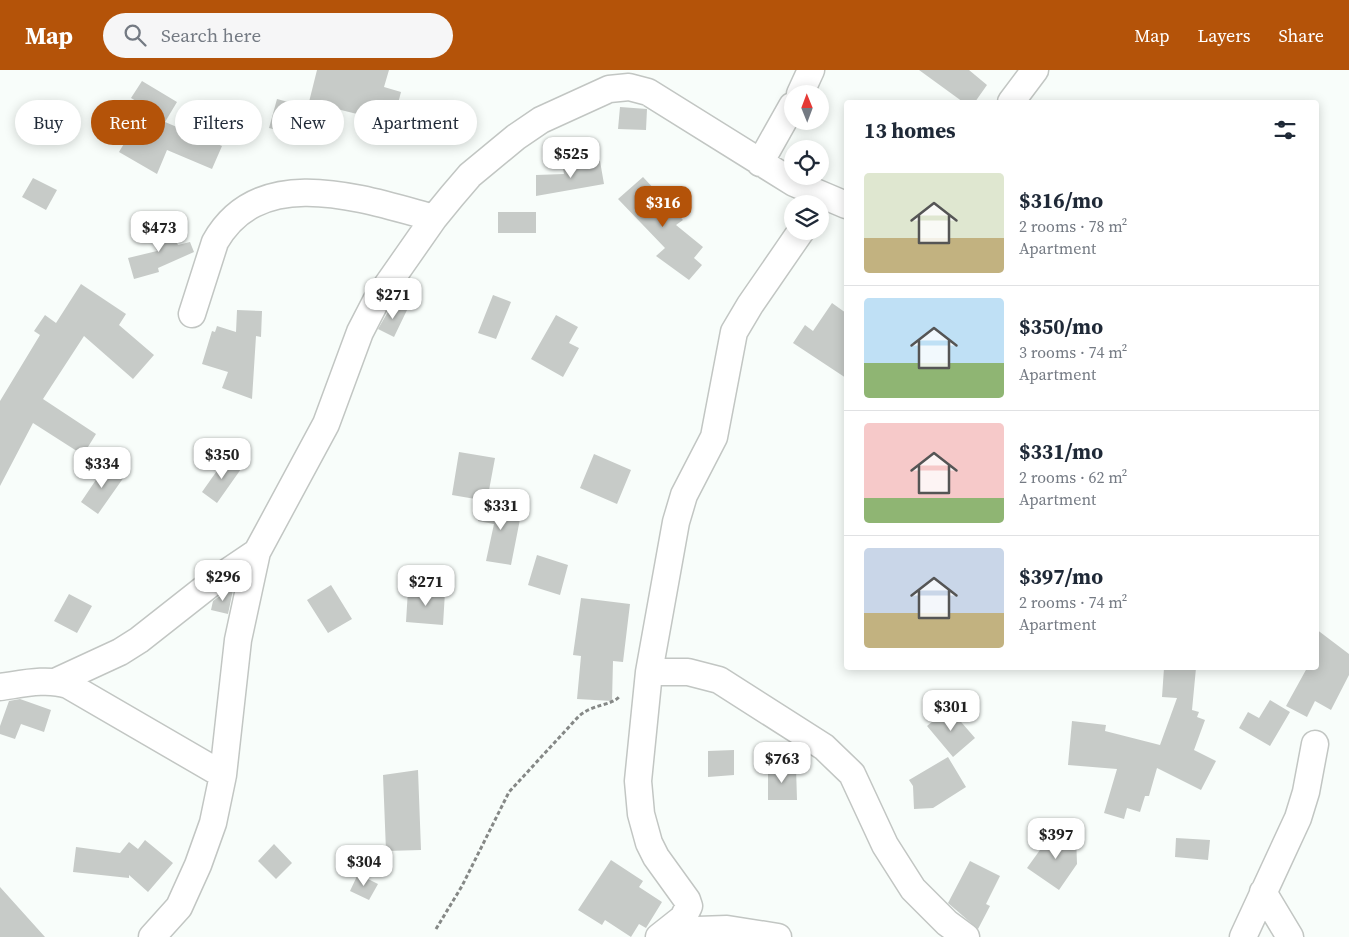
<!DOCTYPE html>
<html lang="en">
<head>
<meta charset="utf-8">
<style>
  body { margin:0; font-family:"Source Serif 4",serif; background:#f6f6f7; color:#1f2937; height:100vh; display:flex; flex-direction:column; font-size:19px; white-space:nowrap }
  * { box-sizing:border-box; margin:0 }
  p { font-size:16px; color:#747a83 }
  .icon { flex:none; width:28px; height:28px; fill:none; stroke:currentColor; stroke-width:2; stroke-linecap:round; stroke-linejoin:round }
  .map { position:relative; flex:1; overflow:hidden }
  .details { position:absolute; left:844px; top:30px; width:475px; height:570px; display:flex; flex-direction:column; background:#fff; border-radius:5px; box-shadow:0 2px 12px #0003 }
  .details>* { flex:none }
  .top-card { position:absolute; left:15px; top:30px; width:475px; height:45px; display:flex; gap:10px }
  .needle { width:32px; rotate:359deg }
  .controls { position:absolute; left:784px; top:15px; display:grid; gap:10px }
  .controls a { display:grid; place-items:center; width:45px; height:45px; border-radius:50%; background:#fff; box-shadow:0 2px 12px #0003; font-size:25px }
  .price { position:absolute; translate:-50% -42px; padding:0 11px; border-radius:10px; background:#fff; color:#222; font-size:16px; line-height:32px; filter:drop-shadow(0 1px 2px #0008) }
  .price::after { content:''; position:absolute; left:50%; top:30px; width:15px; height:11px; margin-left:-8px; background:inherit; clip-path:polygon(0 0,100% 0,50% 100%) }
  .price.active { background:#b45309; color:#fff }
  ul { padding:0; list-style:none }
  li { display:flex; align-items:center; gap:15px; height:125px; padding:0 20px }
  li+li { border-top:1px solid #e0e1e3 }
  li span { display:grid; place-items:center; flex:none; width:140px; height:100px; border-radius:5px; color:#555 }
  li>.icon { margin-inline-start:auto }
  span .icon { width:60px; height:60px; fill:#fffc; stroke-width:1 }
  li b { font-size:21px }
  h2 { display:flex; justify-content:space-between; align-items:center; height:60px; padding:0 20px; font-size:21px }
  .pill { padding:0 18px; border-radius:22px; background:#fff; box-shadow:0 2px 12px #0003; font-size:18px; line-height:45px }
  .pill.active { background:#b45309; color:#fff }
  header { display:flex; align-items:center; gap:30px; box-sizing:border-box; height:70px; padding:0 25px; background:#b45309; color:#fff }
  header strong { font-size:24px }
  nav { display:flex; gap:28px; margin-inline-start:auto; font-size:18px }
  .search { width:350px; height:45px; background:#f6f6f7; display:flex; align-items:center; gap:12px; box-sizing:border-box; padding:0 18px; border-radius:28px; color:#747a83; font-size:19px }
  .map>svg:first-child { display:block }
  .building { fill:#c7cbc8 }
  .lines { fill:none; stroke-linecap:round; stroke-linejoin:round }
  .minor-casing { stroke:#c2c6c3; stroke-width:29 }
  .path { stroke:#858886; stroke-width:3; stroke-dasharray:4 2.5; stroke-linecap:butt }
  .minor { stroke:#fff; stroke-width:26 }
</style>
</head>
<body>
<header>
<strong>Map</strong>
<div class="search"><svg class="icon" aria-label="search" viewBox="0 0 24 24"><circle cx="10" cy="10" r="6"/><path d="M15 15l6 6"/></svg>Search here</div>
<nav><a>Map</a><a>Layers</a><a>Share</a></nav>
</header>
<div class="map">
<svg width="1349" height="867" viewBox="0 0 1349 867">
  <rect width="100%" height="100%" fill="#f8fdfa"/>
  <path class="building" d="M 317,0 L 389,0 L 384,17 L 401,22 L 394,49 L 382,45 L 381,50 L 309,32 Z
    M 919,0 L 969,0 L 987,15 L 975,32 L 963,32 Z
    M 142,11 L 177,32 L 165,52 L 222,76 L 212,99 L 167,80 L 157,104 L 119,82 L 146,37 L 131,28 Z
    M 277,29 L 303,36 L 295,65 L 269,58 Z
    M 620,37 L 647,39 L 646,60 L 618,59 Z
    M 600,91 L 604,114 L 536,126 L 536,105 L 564,104 L 563,98 Z
    M 643,107 L 683,150 L 676,155 L 703,177 L 694,188 L 702,195 L 689,210 L 656,186 L 665,178 L 618,129 Z
    M 33,108 L 57,120 L 46,140 L 22,127 Z
    M 498,142 L 536,142 L 536,163 L 498,163 Z
    M 167,152 L 178,175 L 190,172 L 194,182 L 158,198 L 159,202 L 134,209 L 128,188 L 157,181 L 148,161 Z
    M 81,214 L 126,244 L 119,255 L 154,285 L 133,309 L 84,266 L 43,329 L 96,364 L 83,385 L 33,353 L 0,416 L 0,331 L 40,265 L 34,261 L 45,245 L 56,253 Z
    M 493,225 L 511,232 L 496,269 L 478,263 Z
    M 393,233 L 407,240 L 394,267 L 378,259 Z
    M 832,233 L 846,243 L 846,308 L 793,273 L 805,255 L 813,261 Z
    M 237,240 L 262,241 L 261,267 L 256,266 L 252,329 L 222,318 L 228,302 L 202,294 L 212,261 L 215,262 L 217,256 L 236,262 Z
    M 556,245 L 578,257 L 569,273 L 579,278 L 563,307 L 531,289 Z
    M 459,382 L 495,388 L 487,431 L 452,425 Z
    M 594,384 L 631,400 L 617,434 L 580,418 Z
    M 226,388 L 241,399 L 217,433 L 202,422 Z
    M 106,395 L 124,407 L 98,444 L 81,432 Z
    M 482,431 L 522,439 L 511,495 L 486,491 L 494,454 L 478,451 Z
    M 537,485 L 568,495 L 560,525 L 528,515 Z
    M 331,515 L 352,549 L 328,563 L 307,530 Z
    M 229,519 L 233,520 L 228,544 L 211,540 L 213,531 Z
    M 408,520 L 445,522 L 443,555 L 406,552 Z
    M 69,524 L 92,536 L 77,563 L 54,551 Z
    M 581,528 L 630,534 L 623,592 L 613,591 L 612,631 L 577,629 L 581,586 L 573,585 Z
    M 1316,559 L 1349,584 L 1349,605 L 1331,640 L 1315,631 L 1307,647 L 1286,636 L 1307,598 L 1316,598 Z
    M 1164,598 L 1188,600 L 1188,598 L 1196,598 L 1192,640 L 1199,642 L 1197,647 L 1205,650 L 1194,680 L 1216,691 L 1201,720 L 1157,698 L 1149,726 L 1145,726 L 1140,742 L 1127,738 L 1124,749 L 1104,743 L 1117,699 L 1068,695 L 1072,651 L 1106,655 L 1105,661 L 1160,675 L 1177,628 L 1162,627 Z
    M 20,629 L 51,640 L 44,662 L 21,654 L 15,669 L 0,664 L 0,656 L 9,631 Z
    M 1270,630 L 1290,642 L 1270,676 L 1239,658 L 1248,642 L 1259,648 Z
    M 949,638 L 975,668 L 953,687 L 927,656 Z
    M 734,680 L 734,705 L 708,707 L 708,681 Z
    M 948,687 L 966,717 L 933,738 L 914,739 L 913,716 L 909,710 Z
    M 796,697 L 797,730 L 768,730 L 768,698 Z
    M 418,700 L 421,780 L 386,781 L 383,705 Z
    M 1076,765 L 1077,794 L 1059,820 L 1027,798 L 1050,766 Z
    M 1176,768 L 1210,770 L 1208,790 L 1175,787 Z
    M 145,770 L 173,793 L 148,822 L 129,805 L 129,808 L 73,802 L 76,777 L 120,783 L 129,772 L 138,779 Z
    M 274,774 L 292,793 L 276,809 L 258,791 Z
    M 611,790 L 643,811 L 639,817 L 662,832 L 646,858 L 639,854 L 631,867 L 605,850 L 602,855 L 578,840 Z
    M 970,791 L 1000,806 L 986,834 L 990,836 L 978,859 L 948,833 Z
    M 358,804 L 378,814 L 369,830 L 350,821 Z
    M 0,817 L 45,867 L 0,867 Z"/>
  <g class="lines">
    <defs>
      <path id="minor" d="M 800,24 L 811,0
        M 1011,32 L 1035,0
        M 760,93 L 792,36
        M 192,244 L 215,172 C 260,92 363,129 434,148
        M 649,602 L 688,602 L 719,610 L 824,677 L 852,704 L 885,775 L 913,819 L 947,853 L 966,867
        M 55,612 L 120,582 L 139,570 L 214,511 L 257,482
        M 0,617 C 22,614 47,608 68,615 L 223,705
        M 1263,822 L 1290,867
        M 668,861 L 727,859 L 778,867
        M 152,867 L 179,837 L 198,795 L 213,753 L 223,705 L 238,570 L 257,482 L 326,354 L 360,262 L 376,231 L 434,148 L 452,126 L 470,105 L 516,67 L 541,50 L 609,19 L 629,17 L 648,22 L 794,113 L 846,135
        M 659,867 L 683,848 L 689,836 L 687,830 L 656,787 L 649,773 L 641,744 L 638,711 L 649,602 L 676,452 L 684,425 L 714,367 L 734,262 L 750,235 L 801,161
        M 1243,867 L 1298,748 L 1306,722 L 1315,674"/>
    </defs>
    <use href="#minor" class="minor-casing"/>
    <path class="path" d="M 436,859 L 462,816 L 509,722 L 579,646 C 593,634 610,636 619,627"/>
    <use href="#minor" class="minor"/>
  </g>
</svg>
<div class="controls">
<a><svg class="needle" viewBox="-14 -14 28 28"><path d="M0-13l5 13h-10z" fill="#e53935"/><path d="M0 13l5-13h-10z" fill="#747a83"/></svg></a>
<a><svg class="icon" aria-label="locate" viewBox="0 0 24 24"><circle cx="12" cy="12" r="6"/><path d="M12 2v4M12 18v4M2 12h4M18 12h4"/></svg></a>
<a><svg class="icon" aria-label="layers" viewBox="0 0 24 24"><path d="M12 4l9 5-9 5-9-5zM3 14l9 5 9-5"/></svg></a>
</div>
<b class="price" style="left:571px;top:109px">$525</b>
<b class="price active" style="left:663px;top:158px">$316</b>
<b class="price" style="left:159px;top:183px">$473</b>
<b class="price" style="left:393px;top:250px">$271</b>
<b class="price" style="left:222px;top:410px">$350</b>
<b class="price" style="left:102px;top:419px">$334</b>
<b class="price" style="left:501px;top:461px">$331</b>
<b class="price" style="left:223px;top:532px">$296</b>
<b class="price" style="left:426px;top:537px">$271</b>
<b class="price" style="left:951px;top:662px">$301</b>
<b class="price" style="left:782px;top:714px">$763</b>
<b class="price" style="left:1056px;top:790px">$397</b>
<b class="price" style="left:364px;top:817px">$304</b>
<div class="top-card">
<a class="pill">Buy</a>
<a class="pill active">Rent</a>
<a class="pill">Filters</a>
<a class="pill">New</a>
<a class="pill">Apartment</a>
</div>
<section class="details">
<h2>13 homes<svg class="icon" aria-label="filters" viewBox="0 0 24 24"><path d="M4 7h16M4 17h16"/><circle cx="9" cy="7" r="2"/><circle cx="15" cy="17" r="2"/></svg></h2>
<ul>
<li><span style="background:linear-gradient(#dfe7d0 65%,#c2b280 0)"><svg class="icon" aria-label="home" viewBox="0 0 24 24"><path d="M3 11l9-7 9 7M6 9v11h12V9"/></svg></span><div><b>$316/mo</b><p>2 rooms · 78 m²</p><p>Apartment</p></div></li>
<li><span style="background:linear-gradient(#bfe0f5 65%,#8fb573 0)"><svg class="icon" aria-label="home" viewBox="0 0 24 24"><path d="M3 11l9-7 9 7M6 9v11h12V9"/></svg></span><div><b>$350/mo</b><p>3 rooms · 74 m²</p><p>Apartment</p></div></li>
<li><span style="background:linear-gradient(#f6c9c9 75%,#8fb573 0)"><svg class="icon" aria-label="home" viewBox="0 0 24 24"><path d="M3 11l9-7 9 7M6 9v11h12V9"/></svg></span><div><b>$331/mo</b><p>2 rooms · 62 m²</p><p>Apartment</p></div></li>
<li><span style="background:linear-gradient(#c9d6e8 65%,#c2b280 0)"><svg class="icon" aria-label="home" viewBox="0 0 24 24"><path d="M3 11l9-7 9 7M6 9v11h12V9"/></svg></span><div><b>$397/mo</b><p>2 rooms · 74 m²</p><p>Apartment</p></div></li>
</ul>
</section>
</div>
</body>
</html>
